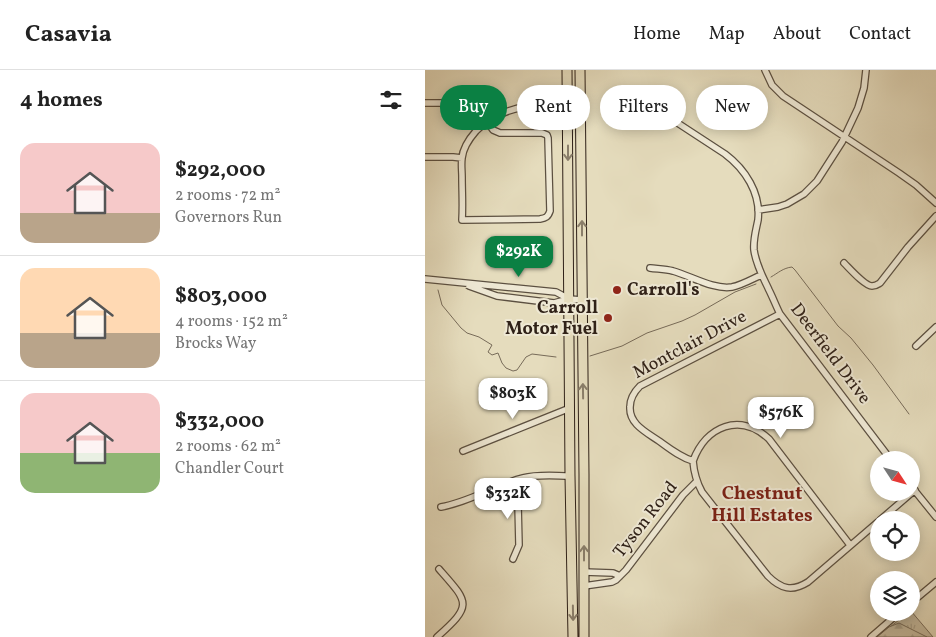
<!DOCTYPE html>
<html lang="en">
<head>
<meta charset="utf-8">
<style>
  body { margin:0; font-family:Vollkorn,serif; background:#f2f2f2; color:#222; height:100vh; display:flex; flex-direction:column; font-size:19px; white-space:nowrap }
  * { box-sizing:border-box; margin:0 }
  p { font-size:16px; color:#767676 }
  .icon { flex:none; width:28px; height:28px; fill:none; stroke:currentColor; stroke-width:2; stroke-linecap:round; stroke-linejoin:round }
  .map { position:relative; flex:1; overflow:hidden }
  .details { display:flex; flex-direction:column; background:#fff; width:425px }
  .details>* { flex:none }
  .banner { position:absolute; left:15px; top:15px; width:420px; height:45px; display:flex; gap:10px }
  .needle { width:32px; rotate:126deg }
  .controls { position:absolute; left:445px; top:381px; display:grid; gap:10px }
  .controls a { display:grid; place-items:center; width:50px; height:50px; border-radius:50%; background:#fff; box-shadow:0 2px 12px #0003; font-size:25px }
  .price { position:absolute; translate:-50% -42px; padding:0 11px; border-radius:10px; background:#fff; color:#222; font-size:16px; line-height:32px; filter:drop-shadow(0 1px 2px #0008) }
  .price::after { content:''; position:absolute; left:50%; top:30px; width:15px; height:11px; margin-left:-8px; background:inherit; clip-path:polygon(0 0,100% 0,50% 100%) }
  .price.current { background:#0b8043; color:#fff }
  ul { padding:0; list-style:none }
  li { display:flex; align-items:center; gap:15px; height:125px; padding:0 20px }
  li+li { border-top:1px solid #e0e0e0 }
  li span { display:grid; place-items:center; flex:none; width:140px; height:100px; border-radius:15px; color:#555 }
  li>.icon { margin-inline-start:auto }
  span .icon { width:60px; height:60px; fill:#fffc; stroke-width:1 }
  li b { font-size:21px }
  h2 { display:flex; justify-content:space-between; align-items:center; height:60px; padding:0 20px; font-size:21px }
  .pill { padding:0 18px; border-radius:22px; background:#fff; box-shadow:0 2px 12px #0003; font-size:18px; line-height:45px }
  .pill.current { background:#0b8043; color:#fff }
  header { display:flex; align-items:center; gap:30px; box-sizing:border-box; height:70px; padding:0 25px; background:#fff; border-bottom:1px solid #e0e0e0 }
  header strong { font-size:24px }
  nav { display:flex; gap:28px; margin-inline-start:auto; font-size:18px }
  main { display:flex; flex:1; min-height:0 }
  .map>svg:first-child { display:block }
  .grass { fill:url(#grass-tufts); stroke:#7a6e5c }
  .forest { fill:url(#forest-firs); stroke:#7a6e5c }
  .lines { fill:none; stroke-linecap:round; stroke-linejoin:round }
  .stream { stroke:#776b59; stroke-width:1 }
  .street-casing { stroke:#5c5041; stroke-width:8 }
  .primary-casing { stroke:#2f2118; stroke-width:11 }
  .street { stroke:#eee8d4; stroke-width:5.5 }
  .primary { stroke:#e5dcbd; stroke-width:9 }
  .oneway { stroke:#8a7e6a }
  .poi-dot { fill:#8f2418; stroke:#eee8d4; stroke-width:2 }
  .labels { text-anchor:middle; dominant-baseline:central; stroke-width:4; stroke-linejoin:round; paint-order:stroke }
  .poi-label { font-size:18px; font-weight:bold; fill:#2f2118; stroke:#eee8d4; text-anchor:start }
  .street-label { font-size:18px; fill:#2f2118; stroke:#eee8d4 }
  .neighbourhood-label { font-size:19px; font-weight:bold; fill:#7a1f14; stroke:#eee8d4 }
</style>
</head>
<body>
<header>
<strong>Casavia</strong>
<nav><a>Home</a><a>Map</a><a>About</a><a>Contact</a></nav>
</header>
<main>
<section class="details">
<h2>4 homes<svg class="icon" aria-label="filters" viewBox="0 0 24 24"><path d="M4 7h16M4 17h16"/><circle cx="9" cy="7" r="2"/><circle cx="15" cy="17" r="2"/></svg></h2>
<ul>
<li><span style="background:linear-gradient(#f6c9c9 70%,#b9a48a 0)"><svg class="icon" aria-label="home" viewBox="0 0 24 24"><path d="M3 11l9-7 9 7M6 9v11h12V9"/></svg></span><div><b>$292,000</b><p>2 rooms · 72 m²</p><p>Governors Run</p></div></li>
<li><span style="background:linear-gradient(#ffd9b3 65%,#b9a48a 0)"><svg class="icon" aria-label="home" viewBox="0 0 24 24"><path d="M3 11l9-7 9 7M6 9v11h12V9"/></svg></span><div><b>$803,000</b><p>4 rooms · 152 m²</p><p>Brocks Way</p></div></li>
<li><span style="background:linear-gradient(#f6c9c9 60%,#8fb573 0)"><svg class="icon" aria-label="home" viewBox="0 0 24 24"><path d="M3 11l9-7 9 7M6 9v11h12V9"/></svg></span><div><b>$332,000</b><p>2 rooms · 62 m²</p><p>Chandler Court</p></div></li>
</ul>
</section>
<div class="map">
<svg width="511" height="567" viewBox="0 0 511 567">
  <defs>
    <pattern id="grass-tufts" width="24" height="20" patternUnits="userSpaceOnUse" patternTransform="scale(1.25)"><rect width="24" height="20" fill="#c6bca1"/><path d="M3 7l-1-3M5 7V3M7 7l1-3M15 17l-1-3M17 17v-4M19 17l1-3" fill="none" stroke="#aaa18a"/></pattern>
    <pattern id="forest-firs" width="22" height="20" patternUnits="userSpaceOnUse" patternTransform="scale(1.25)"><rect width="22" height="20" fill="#c6bca1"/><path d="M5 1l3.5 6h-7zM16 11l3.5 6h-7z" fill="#aaa18a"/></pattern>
  </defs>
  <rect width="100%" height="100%" fill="#e5dcbd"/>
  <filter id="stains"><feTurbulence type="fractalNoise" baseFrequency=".004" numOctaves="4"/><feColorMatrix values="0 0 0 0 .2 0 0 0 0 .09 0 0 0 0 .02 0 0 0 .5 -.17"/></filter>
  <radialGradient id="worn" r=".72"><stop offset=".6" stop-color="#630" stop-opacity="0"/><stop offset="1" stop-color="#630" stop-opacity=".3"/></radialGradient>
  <path class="grass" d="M 486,541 L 508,567 L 452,567 L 483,543 L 486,542 Z"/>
  <path class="forest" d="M 474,553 L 502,567 L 452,567 L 464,557 Z"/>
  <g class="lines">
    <path class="stream" d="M 346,207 C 353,203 358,198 367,197 L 370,200 L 413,256 L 426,268 L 448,295 L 484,344
      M 13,220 L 17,235 L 36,258 L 42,263 L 54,267 L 67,275 L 63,282 L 67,285 L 73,283 L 77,293 L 81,298 L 88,301 L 92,300 L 101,287 L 107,284 L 131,287
      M 165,286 L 197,276 L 222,263 L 257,251 L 270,245 L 310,222 L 331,214"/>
    <defs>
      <path id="street" d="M 340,0 L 347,15 L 358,26 L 474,103 L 491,115 L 511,133
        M 0,33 L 44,33 L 52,38 L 68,60 L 75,63 L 117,63 L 122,65 L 123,68 L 125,141 C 123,147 121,148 115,149 L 37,150 C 38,136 37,122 37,107 C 37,101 36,94 37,88 C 38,78 44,69 51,61 C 78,33 120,33 156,35
        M 222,33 L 300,84 C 320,99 336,123 333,150 C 331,160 328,170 329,180 C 331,195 338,207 344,220 C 348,228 351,236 355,244 L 466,390
        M 0,87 L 28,87 L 37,88
        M 333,140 L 353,137 L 362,134 L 379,124 L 392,111 L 417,72 L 433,38 L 439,18 L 441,0
        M 419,193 C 425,199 440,216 447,216 C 451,216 452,215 455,213 L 483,177 L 511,146
        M 225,198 C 232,199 240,199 248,201 C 266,206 289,220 307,217 C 317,215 327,209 336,205
        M 0,209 L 131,222 L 144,229
        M 44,216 L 72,226 L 129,233 L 144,229 L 157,230
        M 355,244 L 215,316 C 209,322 205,328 205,337 C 204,354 221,362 234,371 C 245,379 255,387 268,391 C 269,403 271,411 277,422 L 343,506 C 356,519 367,522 383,512 L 454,451
        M 491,276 L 511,257
        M 38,381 L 145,338
        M 268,391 C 281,356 315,342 344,369 L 425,475
        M 86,412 L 90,421 L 93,434 L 94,475 L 88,489
        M 486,416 L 511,447
        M 16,437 C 45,432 70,415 98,408 C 113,404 130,406 145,406
        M 455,450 L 490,420
        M 159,502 L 188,503 L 195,506
        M 159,516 L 187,512 L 191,510 L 201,500 L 258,425 L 271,412
        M 486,533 L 511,512
        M 12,567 C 48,535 44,533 14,499
        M 446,567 L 475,542"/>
      <path id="primary" d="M 142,0 L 145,406 L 148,567
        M 155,0 L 159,404 L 159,567"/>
    </defs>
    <use href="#street" class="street-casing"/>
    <use href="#primary" class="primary-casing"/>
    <use href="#street" class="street"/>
    <use href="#primary" class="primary"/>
  </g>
  <defs><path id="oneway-shaft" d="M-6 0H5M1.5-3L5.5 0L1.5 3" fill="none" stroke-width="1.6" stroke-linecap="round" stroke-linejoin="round" transform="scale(1.25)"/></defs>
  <g class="oneway">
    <use href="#oneway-shaft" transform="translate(143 83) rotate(90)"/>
    <use href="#oneway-shaft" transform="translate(157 158) rotate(-90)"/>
    <use href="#oneway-shaft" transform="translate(158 321) rotate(-91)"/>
    <use href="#oneway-shaft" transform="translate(159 483) rotate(-90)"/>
    <use href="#oneway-shaft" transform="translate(148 543) rotate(89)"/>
  </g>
  <g class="poi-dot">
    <circle cx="192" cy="220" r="5"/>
    <circle cx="183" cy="248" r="5"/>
  </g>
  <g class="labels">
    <g class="poi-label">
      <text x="202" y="220">Carroll's</text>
      <text x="173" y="238" text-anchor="end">Carroll<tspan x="173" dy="21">Motor Fuel</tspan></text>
    </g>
    <g class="street-label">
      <text transform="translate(265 275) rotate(-28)">Montclair Drive</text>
      <text transform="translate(405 284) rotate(53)">Deerfield Drive</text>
      <text transform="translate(221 450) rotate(-52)">Tyson Road</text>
    </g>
    <g class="neighbourhood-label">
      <text x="337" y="424">Chestnut<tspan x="337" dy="22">Hill Estates</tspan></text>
    </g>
  </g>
  <rect width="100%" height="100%" filter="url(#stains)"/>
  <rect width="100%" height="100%" fill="url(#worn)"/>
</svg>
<div class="controls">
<a><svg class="needle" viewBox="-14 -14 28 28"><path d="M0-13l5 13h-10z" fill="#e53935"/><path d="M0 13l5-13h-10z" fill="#767676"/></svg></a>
<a><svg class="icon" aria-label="locate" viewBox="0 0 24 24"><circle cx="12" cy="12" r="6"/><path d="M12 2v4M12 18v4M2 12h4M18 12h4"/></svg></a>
<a><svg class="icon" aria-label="layers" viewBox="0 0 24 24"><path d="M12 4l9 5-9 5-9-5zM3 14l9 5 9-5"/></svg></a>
</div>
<b class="price current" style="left:94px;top:208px">$292K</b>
<b class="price" style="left:88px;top:350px">$803K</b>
<b class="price" style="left:356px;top:369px">$576K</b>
<b class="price" style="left:83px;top:450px">$332K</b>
<div class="banner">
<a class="pill current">Buy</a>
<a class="pill">Rent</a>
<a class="pill">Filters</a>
<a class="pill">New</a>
</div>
</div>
</main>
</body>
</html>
